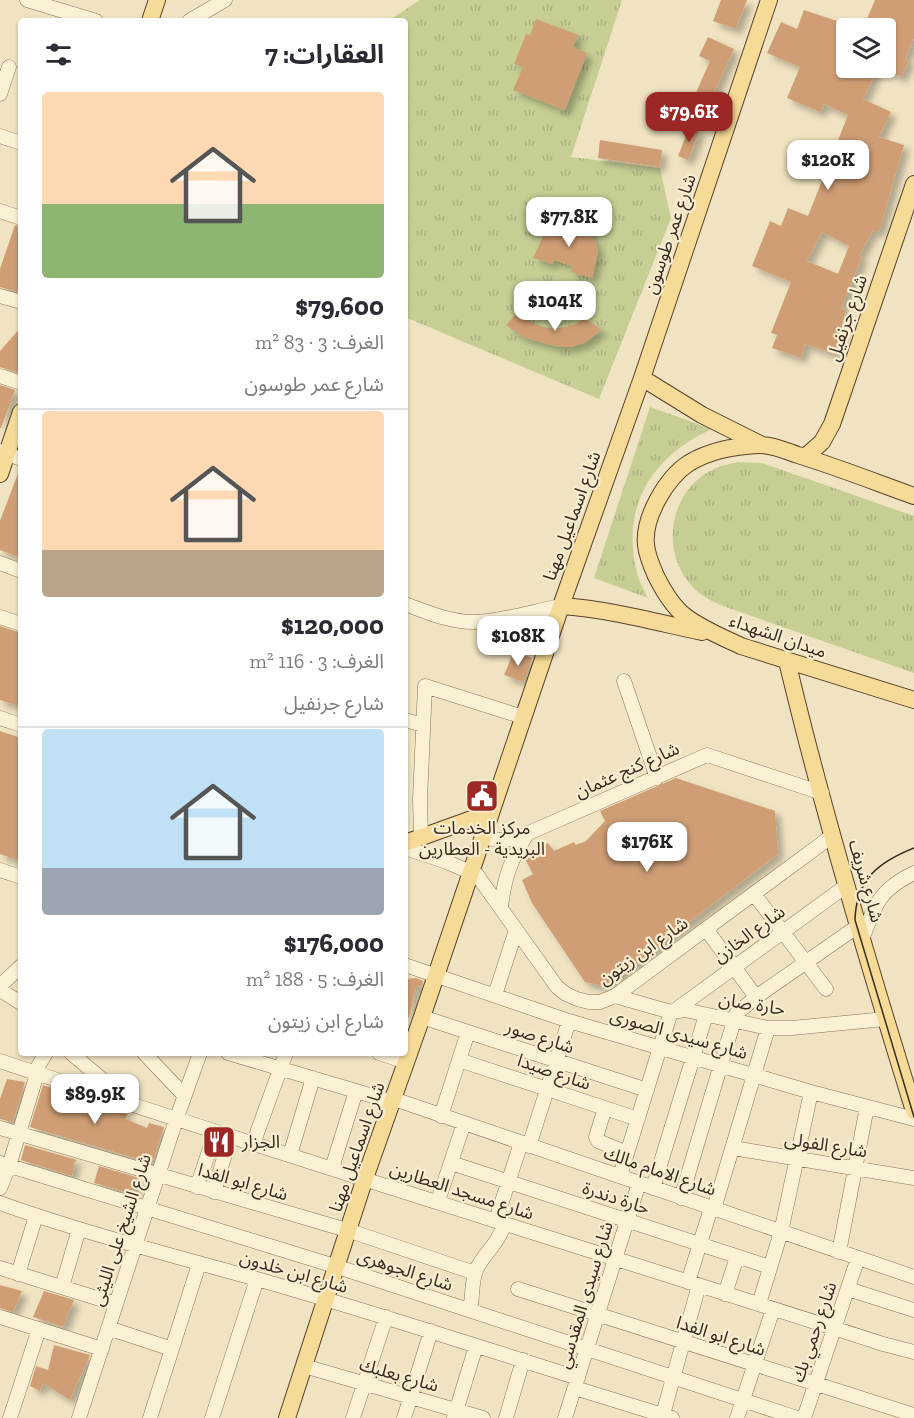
<!DOCTYPE html>
<html lang="ar">
<head>
<meta charset="utf-8">
<style>
  body { margin:0; font-family:"Zilla Slab","Noto Sans Arabic",serif; background:#f2f2f3; color:#2b2b33; direction:rtl; height:100vh; display:flex; flex-direction:column; font-size:22px; white-space:nowrap }
  * { box-sizing:border-box; margin:0 }
  p { font-size:20px; color:#7c7c81 }
  .icon { flex:none; width:33px; height:33px; fill:none; stroke:currentColor; stroke-width:2; stroke-linecap:round; stroke-linejoin:round }
  .map { position:relative; flex:1; overflow:hidden; direction:ltr }
  .sheet { position:absolute; left:18px; top:18px; width:390px; height:1038px; display:flex; flex-direction:column; background:#fff; border-radius:6px; box-shadow:0 2px 4px #0004; direction:rtl }
  .sheet>* { flex:none }
  .fabs { position:absolute; left:836px; top:18px; display:grid; gap:12px }
  .fabs a { display:grid; place-items:center; width:60px; height:60px; border-radius:6px; background:#fff; box-shadow:0 2px 4px #0004; font-size:30px }
  .price { position:absolute; translate:-50% -51px; padding:0 14px; border-radius:12px; background:#fff; color:#222; font-size:20px; line-height:39px; filter:drop-shadow(0 2px 3px #0008) }
  .price::after { content:''; position:absolute; left:50%; top:36px; width:18px; height:14px; margin-left:-9px; background:inherit; clip-path:polygon(0 0,100% 0,50% 100%) }
  .price.selected { background:#9c2825; color:#fff }
  ul { padding:0; list-style:none }
  li { display:grid; align-content:center; gap:12px; height:318px; padding:0 24px }
  li+li { border-top:2px solid #e1e1e2 }
  li span { display:grid; place-items:center; height:186px; border-radius:6px; color:#555 }
  li>.icon { margin-inline-start:auto }
  span .icon { width:108px; height:108px; fill:#fffc; stroke-width:1 }
  li b { font-size:26px }
  h2 { display:flex; justify-content:space-between; align-items:center; height:72px; padding:0 24px; font-size:26px }
  .map>svg:first-child { display:block }
  .grass { fill:url(#grass-tufts) }
  .building { fill:#d09e75; fill-rule:evenodd; filter:url(#shadow) }
  .lines { fill:none; stroke-linecap:round; stroke-linejoin:round }
  .minor-casing { stroke:#8a7458; stroke-width:15 }
  .major-casing { stroke:#57422c; stroke-width:18 }
  .minor { stroke:#faf0d4; stroke-width:14 }
  .major { stroke:#f5db97; stroke-width:16 }
  .tram { stroke:#392b1d; stroke-width:1.5 }
  .labels { text-anchor:middle; dominant-baseline:central; stroke-width:4.5; stroke-linejoin:round; paint-order:stroke }
  .street-label { font-size:18px; fill:#392b1d; stroke:#f7edd1 }
  .poi-label { font-size:18px; fill:#392b1d; stroke:#f7edd1 }
</style>
</head>
<body>
<div class="map">
<svg width="914" height="1418" viewBox="0 0 914 1418">
  <defs>
    <pattern id="grass-tufts" width="24" height="20" patternUnits="userSpaceOnUse" patternTransform="scale(1.5)"><rect width="24" height="20" fill="#c6ce94"/><path d="M3 7l-1-3M5 7V3M7 7l1-3M15 17l-1-3M17 17v-4M19 17l1-3" fill="none" stroke="#abb17f"/></pattern>
    <filter id="shadow"><feDropShadow dx="5.5" dy="5.5" stdDeviation="3" flood-color="#0004"/></filter>
  </defs>
  <rect width="100%" height="100%" fill="#f0e3c1"/>
  <path class="grass" d="M 420,0 L 622,0 L 571,157 L 660,168 L 671,218 L 599,399 L 405,317 L 405,21 L 388,21 Z
    M 650,407 L 712,429 C 652,456 620,507 637,573 C 639,581 644,590 648,598 L 594,578 Z
    M 738,462 L 762,463 L 914,516 L 914,673 L 726,607 C 713,602 700,596 691,585 C 659,549 670,488 716,468 C 722,465 731,464 738,462 Z"/>
  <path class="building" d="M 721,0 L 747,0 L 736,29 L 713,21 Z
    M 875,0 L 914,0 L 914,38 L 905,59 L 909,61 L 901,77 L 885,70 L 885,28 L 863,28 Z
    M 804,10 L 846,24 L 846,39 L 843,49 L 844,50 L 836,68 L 878,68 L 863,99 L 891,112 L 879,137 L 904,145 L 879,232 L 873,230 L 859,256 L 862,257 L 841,308 L 846,310 L 842,324 L 845,325 L 835,354 L 805,344 L 801,358 L 772,348 L 777,335 L 771,333 L 791,282 L 752,266 L 770,221 L 781,226 L 788,208 L 808,216 L 848,115 L 824,104 L 820,112 L 787,98 L 800,67 L 767,53 L 781,22 L 797,29 ZM 822,232 L 849,246 L 838,274 L 807,261 Z
    M 536,19 L 578,35 L 573,47 L 587,53 L 565,110 L 513,90 L 523,67 L 514,64 L 526,34 L 530,35 Z
    M 708,37 L 734,49 L 710,101 L 695,95 L 710,61 L 699,56 Z
    M 690,126 L 700,130 L 688,160 L 678,156 Z
    M 600,140 L 662,150 L 660,167 L 598,158 Z
    M 567,222 L 585,227 L 596,243 L 598,252 L 592,278 L 571,272 L 572,266 L 554,260 L 552,264 L 533,258 L 544,234 L 550,228 Z
    M 15,225 L 21,227 L 21,293 L 0,287 L 0,269 Z
    M 517,313 L 532,323 L 543,327 L 555,329 L 565,327 L 576,324 L 584,318 L 602,330 L 584,343 L 570,347 L 555,346 L 523,337 L 506,325 Z
    M 21,327 L 21,368 L 19,373 L 0,367 L 0,351 Z
    M 0,385 L 15,390 L 1,428 L 0,428 Z
    M 20,468 L 21,468 L 21,558 L 0,550 L 0,521 Z
    M 0,626 L 21,633 L 21,707 L 0,700 Z
    M 514,651 L 532,658 L 524,682 L 504,675 Z
    M 0,731 L 21,738 L 21,861 L 0,854 Z
    M 676,778 L 775,811 L 778,854 L 611,982 L 604,986 L 585,982 L 532,903 L 522,880 L 533,874 L 525,859 L 533,854 L 531,851 L 548,843 L 554,851 L 574,842 L 576,845 L 586,841 L 605,821 L 600,811 Z
    M 416,978 L 423,981 L 422,986 L 416,987 L 409,1017 L 405,1017 L 405,979 Z
    M 7,1079 L 25,1082 L 13,1122 L 0,1119 L 0,1099 Z
    M 43,1085 L 128,1114 L 125,1119 L 147,1128 L 149,1123 L 164,1127 L 152,1163 L 30,1127 Z
    M 25,1145 L 77,1160 L 74,1164 L 72,1176 L 21,1160 Z
    M 99,1166 L 139,1178 L 133,1194 L 94,1183 Z
    M 0,1285 L 22,1291 L 13,1312 L 0,1308 Z
    M 44,1291 L 74,1300 L 63,1327 L 33,1317 Z
    M 54,1345 L 90,1355 L 70,1400 L 43,1383 L 40,1391 L 30,1386 L 36,1366 L 48,1370 Z"/>
  <g class="lines">
    <defs>
      <path id="minor" d="M 27,0 L 96,21
        M 189,21 L 225,0
        M 0,94 L 9,67
        M 0,136 L 21,143
        M 0,211 L 21,218
        M 0,296 L 21,302
        M 0,376 L 21,383
        M 0,451 L 21,459
        M 0,563 L 21,571
        M 405,604 C 427,612 449,622 473,622 C 500,622 534,611 561,606
        M 0,617 L 21,624
        M 624,681 L 657,778
        M 0,718 L 21,725
        M 405,720 L 423,725
        M 421,837 L 420,799 L 425,686 L 523,717
        M 482,837 L 498,840 L 517,838 L 707,755 L 822,793
        M 405,848 L 447,862 L 477,875 L 557,987 L 566,994 L 577,999 L 589,1002 L 600,1002 L 615,996 L 832,836
        M 0,870 L 21,877
        M 754,894 L 826,989
        M 501,907 C 504,878 512,856 528,833
        M 706,929 L 756,997
        M 862,940 C 875,904 879,890 914,873
        M 405,965 L 569,1021 L 811,1092 L 914,1119
        M 0,986 L 21,966
        M 0,990 L 21,1003
        M 495,995 L 516,930
        M 615,996 L 671,1012 L 685,1010 L 768,1028 L 792,1028 L 885,1019
        M 674,1011 L 846,886
        M 422,1017 L 647,1090
        M 71,1053 L 104,1081 L 113,1099
        M 144,1053 L 184,1095
        M 228,1053 L 393,1102
        M 379,1053 L 406,1062
        M 459,1060 L 638,1119
        M 0,1061 C 293,1159 589,1249 883,1344 L 914,1352
        M 34,1073 L 46,1053
        M 394,1099 L 914,1277
        M 605,1108 L 596,1137 L 598,1141 L 627,1153
        M 441,1116 L 468,1032
        M 0,1128 L 350,1231 L 475,1273
        M 253,1144 L 286,1053
        M 529,1146 L 569,1021
        M 733,1148 L 914,1178
        M 290,1155 L 313,1078
        M 0,1163 L 338,1267 L 797,1418
        M 451,1163 L 770,1267
        M 332,1168 L 356,1091
        M 620,1176 L 671,1012
        M 197,1187 L 215,1133
        M 0,1188 L 9,1166 L 37,1074
        M 653,1188 L 706,1015
        M 214,1192 L 230,1137
        M 681,1198 L 736,1014 L 756,997 L 858,926
        M 438,1201 L 464,1123
        M 0,1203 C 84,1233 171,1255 257,1279 C 365,1310 471,1344 578,1378
        M 714,1209 L 768,1028
        M 496,1220 L 521,1143
        M 839,1252 L 867,1107
        M 0,1268 L 116,1304
        M 18,1274 L 36,1216
        M 688,1282 L 711,1208
        M 62,1287 L 79,1229
        M 518,1289 L 914,1415
        M 848,1289 L 914,1310
        M 725,1294 L 737,1257
        M 759,1304 L 781,1232 L 811,1092
        M 470,1310 C 473,1297 471,1280 477,1268 C 486,1251 500,1242 504,1223
        M 0,1317 L 102,1349
        M 108,1328 L 172,1349
        M 304,1366 L 483,1418
        M 575,1388 L 672,1418
        M 10,1418 L 39,1329
        M 79,1418 L 176,1120 L 200,1053
        M 150,1418 L 199,1264
        M 212,1418 L 257,1279
        M 353,1418 L 386,1317
        M 404,1418 L 431,1331
        M 454,1418 L 476,1346
        M 506,1418 L 523,1360
        M 565,1418 L 639,1183
        M 662,1418 L 699,1285
        M 737,1418 L 773,1309
        M 804,1418 L 858,1258"/>
      <path id="major" d="M 150,21 L 157,0
        M 642,378 L 702,415 L 762,445
        M 805,457 L 822,442 L 832,424 L 914,184
        M 0,474 L 21,412
        M 914,496 C 875,482 837,467 798,455 C 786,451 771,444 758,445 C 735,446 709,451 689,463 C 666,478 643,518 646,545 C 647,555 652,567 656,576 C 663,590 672,606 685,616 C 702,629 722,637 741,646 L 914,700
        M 561,606 C 609,609 655,622 702,632
        M 787,661 C 823,812 868,962 914,1111
        M 405,843 L 491,812
        M 287,1418 L 365,1178 L 422,1017 L 561,606 L 642,378 L 769,0"/>
    </defs>
    <use href="#minor" class="minor-casing"/>
    <use href="#major" class="major-casing"/>
    <use href="#minor" class="minor"/>
    <use href="#major" class="major"/>
    <path class="tram" d="M 914,848 C 879,862 856,879 855,920 L 914,1117"/>
  </g>
  <defs>
    <symbol id="civic-square" viewBox="-11 -11 22 22"><rect x="-9" y="-9" width="18" height="18" rx="4" fill="#9c2825" stroke="#f7edd1"/><path d="M-.6-6.5H3V-4.5H.6V-3L4-1V1h2V6H-6V1h2V-1L-.6-3ZM-1.2 2.5V6h2.4V2.5Z" fill="#fff"/></symbol>
    <symbol id="restaurant-square" viewBox="-11 -11 22 22"><rect x="-9" y="-9" width="18" height="18" rx="4" fill="#9c2825" stroke="#f7edd1"/><path d="M-5-6h1v4h1v-4h1v4h1v-4h1v5L-1.5 .5V6h-2V.5L-5-1ZM5-6V6H3V1.5H1.5Q1.5-4 5-6Z" fill="#fff"/></symbol>
  </defs>
  <g fill-rule="evenodd">
    <use href="#civic-square" x="463" y="777" width="38" height="38"/>
    <use href="#restaurant-square" x="200" y="1123" width="38" height="38"/>
  </g>
  <g class="labels">
    <g class="street-label">
      <text transform="translate(670 234) rotate(-71)">شارع عمر طوسون</text>
      <text transform="translate(847 318) rotate(-71)">شارع جرنفيل</text>
      <text transform="translate(572 516) rotate(-70)">شارع اسماعيل مهنا</text>
      <text transform="translate(778 636) rotate(19)">ميدان الشهداء</text>
      <text transform="translate(627 770) rotate(-24)">شارع كنج عثمان</text>
      <text transform="translate(866 881) rotate(74)">شارع شريف</text>
      <text transform="translate(749 934) rotate(-36)">شارع الخازن</text>
      <text transform="translate(643 951) rotate(-35)">شارع ابن زيتون</text>
      <text transform="translate(752 1004) rotate(9)">حارة صان</text>
      <text transform="translate(679 1034) rotate(16)">شارع سيدى الصورى</text>
      <text transform="translate(540 1037) rotate(18)">شارع صور</text>
      <text transform="translate(554 1072) rotate(19)">شارع صيدا</text>
      <text transform="translate(826 1145) rotate(9)">شارع الفولى</text>
      <text transform="translate(357 1147) rotate(-71)">شارع اسماعيل مهنا</text>
      <text transform="translate(660 1171) rotate(19)">شارع الامام مالك</text>
      <text transform="translate(243 1182) rotate(16)">شارع ابو الفدا</text>
      <text transform="translate(462 1191) rotate(18)">شارع مسجد العطارين</text>
      <text transform="translate(616 1198) rotate(18)">حارة دندرة</text>
      <text transform="translate(121 1230) rotate(-72)">شارع الشيخ على الليثى</text>
      <text transform="translate(405 1270) rotate(18)">شارع الجوهرى</text>
      <text transform="translate(294 1272) rotate(16)">شارع ابن خلدون</text>
      <text transform="translate(585 1295) rotate(-73)">شارع سيدى المقدسي</text>
      <text transform="translate(814 1332) rotate(-71)">شارع رحمي بك</text>
      <text transform="translate(721 1336) rotate(18)">شارع ابو الفدا</text>
      <text transform="translate(399 1375) rotate(16)">شارع بعلبك</text>
    </g>
    <g class="poi-label">
      <text x="482" y="828">مركز الخدمات<tspan x="482" dy="21">البريدية - العطارين</tspan></text>
      <text x="242" y="1142" text-anchor="start">الجزار</text>
    </g>
  </g>
</svg>
<div class="fabs">
<a><svg class="icon" aria-label="layers" viewBox="0 0 24 24"><path d="M12 4l9 5-9 5-9-5zM3 14l9 5 9-5"/></svg></a>
</div>
<b class="price selected" style="left:689px;top:143px">$79.6K</b>
<b class="price" style="left:828px;top:191px">$120K</b>
<b class="price" style="left:569px;top:248px">$77.8K</b>
<b class="price" style="left:555px;top:332px">$104K</b>
<b class="price" style="left:518px;top:667px">$108K</b>
<b class="price" style="left:647px;top:873px">$176K</b>
<b class="price" style="left:95px;top:1125px">$89.9K</b>
<section class="sheet">
<h2>العقارات: 7<svg class="icon" aria-label="filters" viewBox="0 0 24 24"><path d="M4 7h16M4 17h16"/><circle cx="9" cy="7" r="2"/><circle cx="15" cy="17" r="2"/></svg></h2>
<ul>
<li><span style="background:linear-gradient(#ffd9b3 60%,#8fb573 0)"><svg class="icon" aria-label="home" viewBox="0 0 24 24"><path d="M3 11l9-7 9 7M6 9v11h12V9"/></svg></span><div><b>$79,600</b><p>الغرف: 3 · 83 m²</p><p>شارع عمر طوسون</p></div></li>
<li><span style="background:linear-gradient(#ffd9b3 75%,#b9a48a 0)"><svg class="icon" aria-label="home" viewBox="0 0 24 24"><path d="M3 11l9-7 9 7M6 9v11h12V9"/></svg></span><div><b>$120,000</b><p>الغرف: 3 · 116 m²</p><p>شارع جرنفيل</p></div></li>
<li><span style="background:linear-gradient(#bfe0f5 75%,#9aa5b1 0)"><svg class="icon" aria-label="home" viewBox="0 0 24 24"><path d="M3 11l9-7 9 7M6 9v11h12V9"/></svg></span><div><b>$176,000</b><p>الغرف: 5 · 188 m²</p><p>شارع ابن زيتون</p></div></li>
</ul>
</section>
</div>
</body>
</html>
